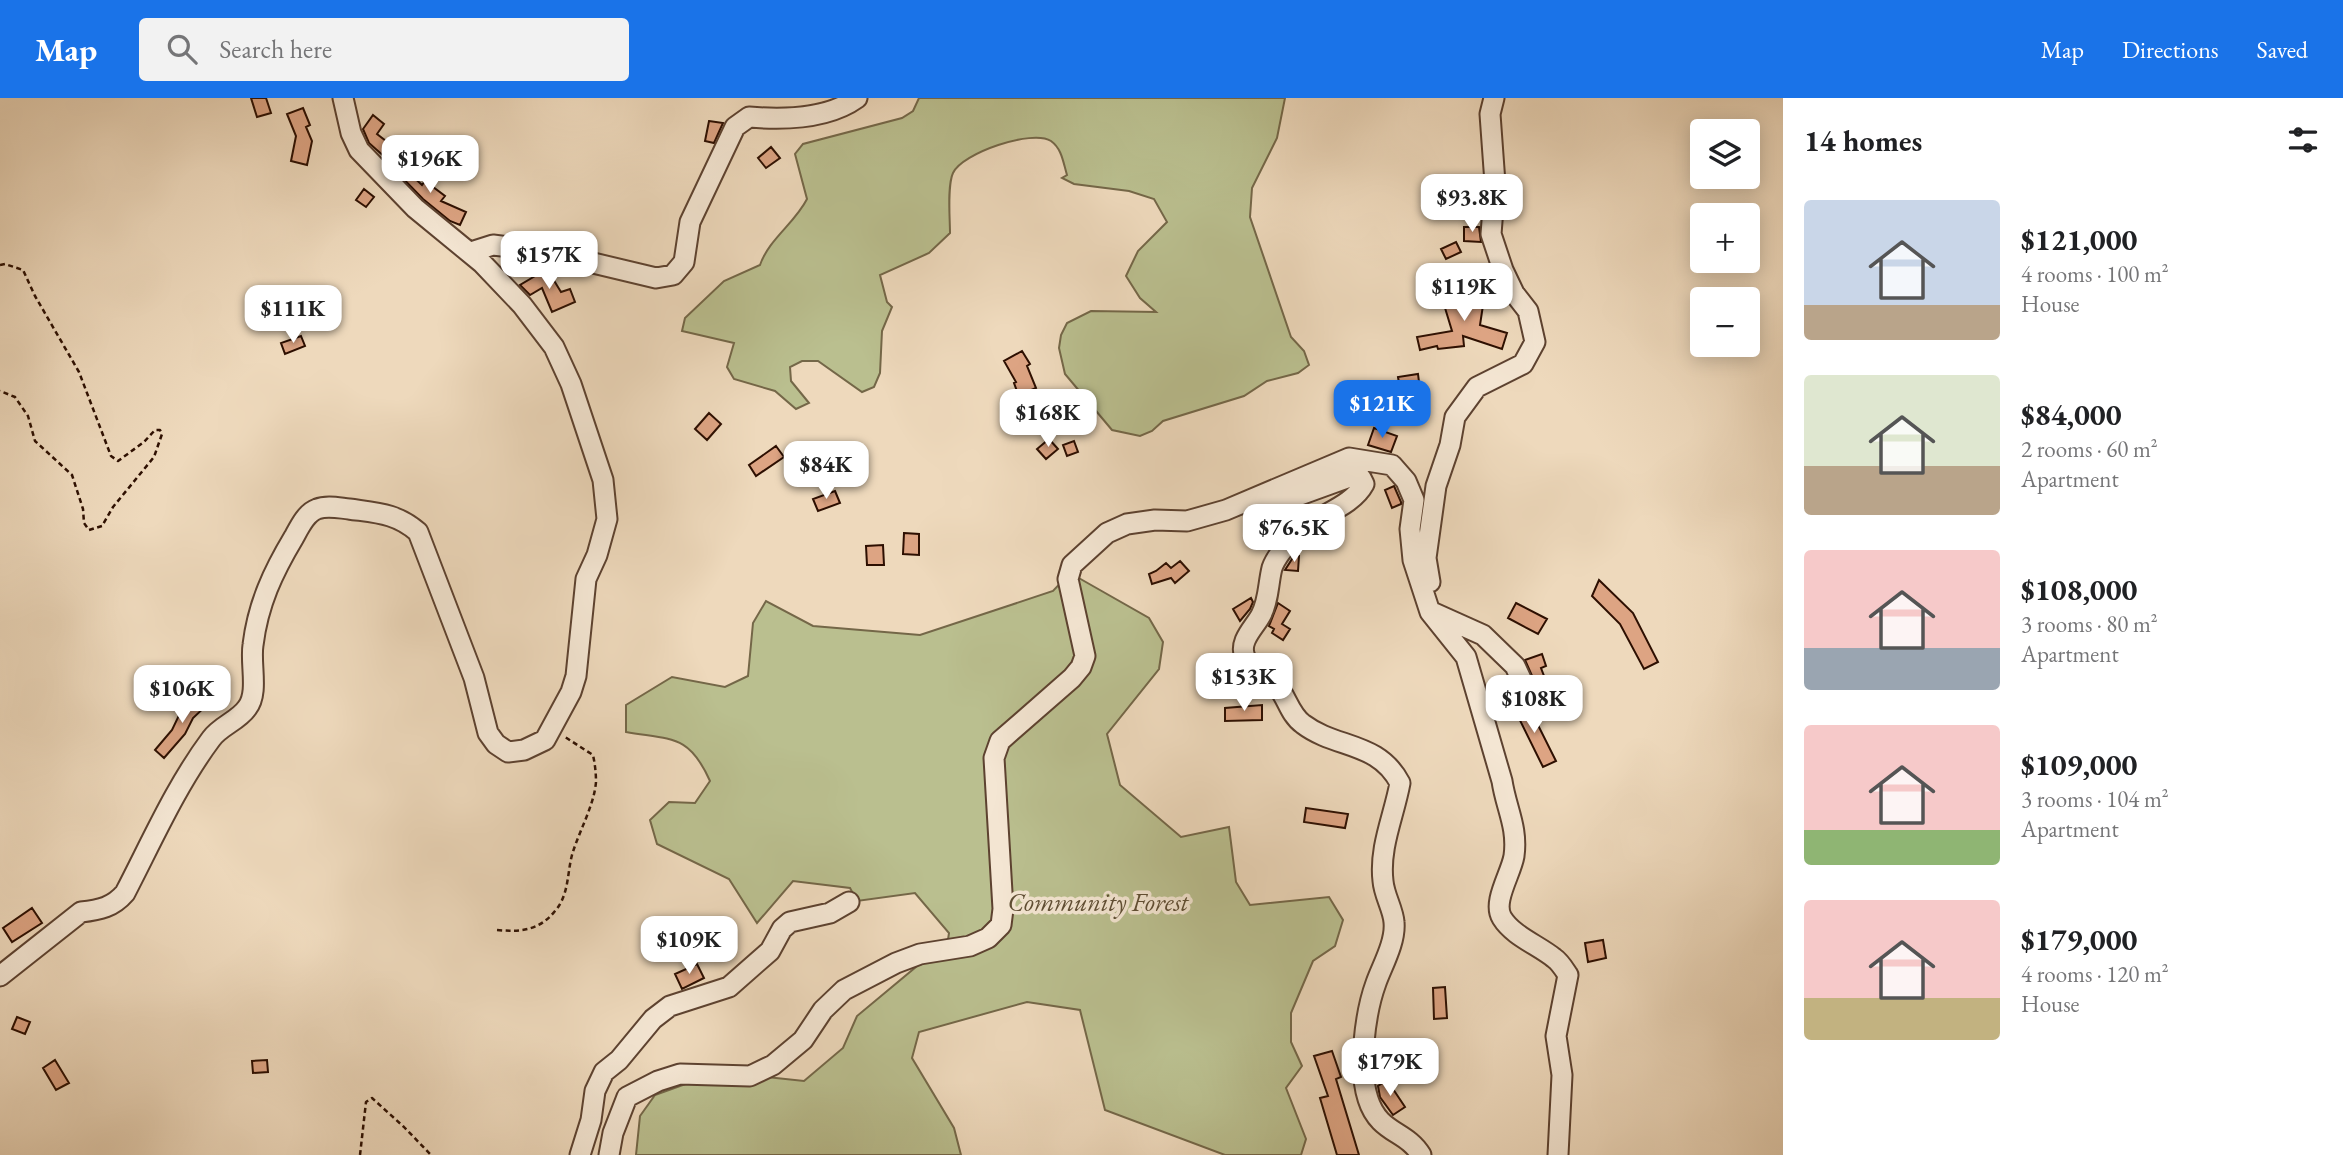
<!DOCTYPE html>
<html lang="en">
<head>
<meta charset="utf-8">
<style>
  body { margin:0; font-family:"EB Garamond",serif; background:#f2f2f2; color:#202124; height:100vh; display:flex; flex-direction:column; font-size:26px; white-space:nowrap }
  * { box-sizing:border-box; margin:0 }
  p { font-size:23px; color:#757577 }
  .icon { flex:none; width:38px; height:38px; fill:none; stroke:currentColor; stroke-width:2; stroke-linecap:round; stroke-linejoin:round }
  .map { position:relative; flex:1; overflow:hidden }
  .sheet { display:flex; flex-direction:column; background:#fff; width:560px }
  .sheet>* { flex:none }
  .controls { position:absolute; left:1690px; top:21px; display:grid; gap:14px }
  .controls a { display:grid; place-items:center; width:70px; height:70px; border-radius:7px; background:#fff; box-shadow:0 4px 18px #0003; font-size:35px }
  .price { position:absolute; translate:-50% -60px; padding:0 16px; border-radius:14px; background:#fff; color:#222; font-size:23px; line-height:46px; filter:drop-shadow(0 2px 4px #0008) }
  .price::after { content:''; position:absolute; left:50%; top:42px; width:21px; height:16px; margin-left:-10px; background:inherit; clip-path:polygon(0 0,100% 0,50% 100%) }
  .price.on { background:#1a73e8; color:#fff }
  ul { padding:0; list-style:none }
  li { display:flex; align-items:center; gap:21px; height:175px; padding:0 21px }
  li span { display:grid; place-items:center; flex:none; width:196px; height:140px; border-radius:7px; color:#555 }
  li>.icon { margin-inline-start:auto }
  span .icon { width:84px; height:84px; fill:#fffc; stroke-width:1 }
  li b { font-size:30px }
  h2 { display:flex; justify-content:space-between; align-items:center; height:84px; padding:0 21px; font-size:30px }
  header { display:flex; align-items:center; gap:42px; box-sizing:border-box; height:98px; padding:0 35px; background:#1a73e8; color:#fff }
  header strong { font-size:33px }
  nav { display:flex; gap:38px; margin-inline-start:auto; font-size:24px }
  .search { width:490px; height:63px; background:#f2f2f2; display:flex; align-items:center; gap:18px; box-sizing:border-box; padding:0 24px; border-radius:7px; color:#757577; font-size:26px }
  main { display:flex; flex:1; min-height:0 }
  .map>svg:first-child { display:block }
  .green { fill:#babf8f; stroke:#746748; stroke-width:2 }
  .building { fill:#dda483; stroke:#2d0f01; stroke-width:2 }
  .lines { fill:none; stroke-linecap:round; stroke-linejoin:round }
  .minor-casing { stroke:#5d4230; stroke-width:23 }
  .path { stroke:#2d0f01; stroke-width:2.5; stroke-dasharray:5 3.5; stroke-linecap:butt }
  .minor { stroke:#f4e6d3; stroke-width:19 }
  .labels { text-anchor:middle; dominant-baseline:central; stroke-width:7; stroke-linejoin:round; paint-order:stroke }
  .park-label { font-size:26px; font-style:italic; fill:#5e4d33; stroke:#f4e6d3 }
</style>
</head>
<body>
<header>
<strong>Map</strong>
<div class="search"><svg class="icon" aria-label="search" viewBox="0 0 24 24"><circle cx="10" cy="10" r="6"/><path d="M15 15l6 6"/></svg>Search here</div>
<nav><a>Map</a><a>Directions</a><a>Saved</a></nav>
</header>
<main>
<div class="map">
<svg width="1783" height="1057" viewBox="0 0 1783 1057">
  <rect width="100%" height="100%" fill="#eed9bc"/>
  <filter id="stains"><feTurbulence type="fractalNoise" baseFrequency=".00286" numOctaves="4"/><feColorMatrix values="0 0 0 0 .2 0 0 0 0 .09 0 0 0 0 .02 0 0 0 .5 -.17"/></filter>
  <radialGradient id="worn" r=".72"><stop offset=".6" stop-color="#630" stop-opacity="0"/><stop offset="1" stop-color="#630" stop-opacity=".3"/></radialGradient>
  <path class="green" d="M 919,0 L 1285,0 L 1277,40 L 1252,90 L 1250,119 L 1291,239 L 1304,253 L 1309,267 L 1298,275 L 1267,283 L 1244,298 L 1163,323 L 1152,333 L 1140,338 L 1112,332 L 1065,276 L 1059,250 L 1061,237 L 1067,225 L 1091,213 L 1156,214 L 1140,200 L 1126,178 L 1138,153 L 1167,124 L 1154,101 L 1129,93 L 1074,86 L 1062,80 L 1067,77 C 1063,64 1062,51 1051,43 C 1032,31 962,55 953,75 C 947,88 950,120 950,135 L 929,155 L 880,177 L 887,204 L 892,209 L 882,233 L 880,275 L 874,289 L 862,294 L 818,263 L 802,263 L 790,269 L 791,283 L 809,305 L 796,311 L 775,293 L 734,281 L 727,269 L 734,245 L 682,233 L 685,220 L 724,183 L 760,167 C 769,141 795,125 807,101 L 795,56 L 803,46 L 902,20 L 913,13 Z
    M 1070,475 L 1149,520 L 1163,544 L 1159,571 L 1107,636 L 1120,687 L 1181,739 L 1229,729 L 1236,784 L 1250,807 L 1329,799 L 1343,822 L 1335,848 L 1313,863 L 1291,915 L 1291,944 L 1302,968 L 1286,990 L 1306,1041 L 1301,1057 L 1225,1057 L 1105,1012 L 1080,912 L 1027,904 L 919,934 L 912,960 L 954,1030 L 961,1057 L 636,1057 L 640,1018 L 655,997 L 705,979 L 730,975 L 804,983 L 843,950 L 857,918 L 922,864 L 946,855 L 949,835 L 915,795 L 857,803 L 850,790 L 793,783 L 757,825 L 729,781 L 657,746 L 650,722 L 669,704 L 695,705 L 710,683 C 689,636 672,642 626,634 L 626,607 L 672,579 L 725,589 L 748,578 L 753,525 L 766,503 L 813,528 L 920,537 L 1053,493 Z"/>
  <path class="building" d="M 251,0 L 266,0 L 271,15 L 257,19 Z
    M 303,10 L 310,27 L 306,29 L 312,43 L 307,67 L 291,63 L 296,38 L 287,16 Z
    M 373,17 L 384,26 L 377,36 L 395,50 L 387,61 L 369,45 L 363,31 Z
    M 709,23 L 723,25 L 714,45 L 705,43 Z
    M 771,49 L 780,60 L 766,70 L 758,60 Z
    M 392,59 L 422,87 L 425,83 L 445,98 L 441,103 L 466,114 L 460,127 L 450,123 L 423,101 L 387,64 Z
    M 364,91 L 374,99 L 366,109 L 356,102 Z
    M 1464,129 L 1479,129 L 1481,144 L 1464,143 Z
    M 1456,144 L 1461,154 L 1446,161 L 1441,151 Z
    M 547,171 L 561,194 L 570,191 L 575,204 L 552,214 L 542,190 L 530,197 L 520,187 Z
    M 1464,191 L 1485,194 L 1480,227 L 1507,235 L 1502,251 L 1463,238 L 1464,248 L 1438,251 L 1437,248 L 1420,252 L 1417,239 L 1452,233 L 1442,200 L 1464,193 Z
    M 301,238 L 305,248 L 285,256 L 281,245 Z
    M 1022,253 L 1030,266 L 1027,268 L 1036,290 L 1031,292 L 1035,302 L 1022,307 L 1014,285 L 1016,284 L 1004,263 Z
    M 1418,276 L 1421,300 L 1418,313 L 1394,308 L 1394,305 L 1373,301 L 1375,287 L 1400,291 L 1398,279 Z
    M 709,315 L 721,326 L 707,342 L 695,331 Z
    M 1374,330 L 1397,338 L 1391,354 L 1368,347 Z
    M 1049,341 L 1058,351 L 1046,361 L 1037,351 Z
    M 1074,343 L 1078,354 L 1067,358 L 1063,347 Z
    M 776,348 L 784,359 L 756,378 L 749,367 Z
    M 1394,388 L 1401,404 L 1401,406 L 1392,410 L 1385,392 Z
    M 835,393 L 840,405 L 818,413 L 813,401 Z
    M 904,435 L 919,436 L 919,457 L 903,456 Z
    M 883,447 L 884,467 L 867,467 L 866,448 Z
    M 1294,458 L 1299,458 L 1298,473 L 1285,472 Z
    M 1180,463 L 1189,473 L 1175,485 L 1171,480 L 1152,486 L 1149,476 L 1156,473 L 1166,465 L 1171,470 Z
    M 1599,482 L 1633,515 L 1658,564 L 1644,571 L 1620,526 L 1592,498 Z
    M 1251,500 L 1253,504 L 1250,511 L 1240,523 L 1233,511 Z
    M 1278,505 L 1290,513 L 1282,526 L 1290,531 L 1283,542 L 1272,535 L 1274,531 L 1269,528 Z
    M 1516,505 L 1547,521 L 1538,536 L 1508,520 Z
    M 1542,556 L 1546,568 L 1541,570 L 1551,596 L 1555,594 L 1561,607 L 1547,612 L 1525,562 Z
    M 199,596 L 208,606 L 193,620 L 185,636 L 164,660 L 155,652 L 172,632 L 182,611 Z
    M 1515,597 L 1524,617 L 1529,621 L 1536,623 L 1556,663 L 1543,669 L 1509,600 Z
    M 1262,607 L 1262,622 L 1225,623 L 1225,610 Z
    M 1306,710 L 1348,716 L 1345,730 L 1304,724 Z
    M 32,810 L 42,825 L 12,844 L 3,830 Z
    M 1603,842 L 1606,860 L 1588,864 L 1585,845 Z
    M 697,866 L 704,880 L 682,891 L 675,876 Z
    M 1445,889 L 1447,920 L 1434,921 L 1433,890 Z
    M 17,919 L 30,924 L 25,936 L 12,931 Z
    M 1332,953 L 1341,979 L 1336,981 L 1359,1057 L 1337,1057 L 1320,1000 L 1328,998 L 1314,958 Z
    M 55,962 L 69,985 L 56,992 L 43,970 Z
    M 267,962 L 268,974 L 253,975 L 252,963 Z
    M 1387,982 L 1405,1009 L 1393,1017 L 1380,999 L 1378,988 Z"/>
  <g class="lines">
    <defs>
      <path id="minor" d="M 471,154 L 493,147 L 543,153 L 656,180 L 673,177 L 684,164 L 690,124 L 735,29 L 749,19 C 784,22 828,21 857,0
        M 1260,405 L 1286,402 L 1355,377 L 1361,380 L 1364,386 C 1351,410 1316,417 1297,436 C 1288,445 1276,458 1272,470 C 1268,486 1269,502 1261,517 C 1255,529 1238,543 1245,559 C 1251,572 1266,578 1276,587 C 1287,598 1289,616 1303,626 C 1336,651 1378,643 1400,685 C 1394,718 1379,749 1383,783 C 1384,797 1393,811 1394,824 C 1396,844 1382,868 1376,885 C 1365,915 1358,971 1368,1001 C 1379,1036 1406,1032 1421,1057
        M 1430,484 L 1426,460 L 1436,388 L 1450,347 L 1455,319 L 1477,289 L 1523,266 L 1535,244 L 1528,213 L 1514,195 L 1503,172 L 1491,136 L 1495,85 L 1490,16 L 1494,0
        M 1434,515 L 1483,537 L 1515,568 L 1535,611
        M 0,878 L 81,814 C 100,812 113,809 125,795 C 152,743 176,688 211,641 C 220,628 238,623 247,610 C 259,595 250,566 253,547 C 258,506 273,474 294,439 C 300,428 306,415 317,411 C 327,407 339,410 349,411 C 377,415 396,415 418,434 L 474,580 L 488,635 L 496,646 L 508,654 L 524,652 L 545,642 L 571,594 L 576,578 L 586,481 L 597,457 L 607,421 L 603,382 L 571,286 L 554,249 L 522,207 L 482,165 L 415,110 L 359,52 L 351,35 L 343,0
        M 580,1057 L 591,1022 L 595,993 L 604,974 L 619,962 L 653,921 L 670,908 L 729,889 L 770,853 L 782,831 L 790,824 L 830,815 L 849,804
        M 609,1057 L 613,1035 L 627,999 L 658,983 L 680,976 L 750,978 L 773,967 L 803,942 L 823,912 L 844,892 L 896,865 L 920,856 L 970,848 L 988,840 L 1001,827 L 1003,811 L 994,660 L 1000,643 L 1072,580 L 1081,569 L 1085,558 L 1068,481 L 1072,467 L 1107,435 L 1127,426 L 1155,422 L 1187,423 L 1226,412 L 1349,360 L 1392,367 L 1406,383 L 1414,402 L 1410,431 L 1413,462 L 1430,514 L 1466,559 L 1502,683 C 1506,710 1518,729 1514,758 C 1511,776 1492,804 1502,820 C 1513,838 1538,847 1554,860 C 1560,864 1564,871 1568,877 L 1556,938 L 1562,977 L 1558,1057"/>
    </defs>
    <use href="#minor" class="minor-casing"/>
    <path class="path" d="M 0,167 L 5,166 L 23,172 L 35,198 L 79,274 L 111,358 L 118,363 L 144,344 L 155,332 L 160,332 L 162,336 L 154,359 L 113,409 L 102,428 L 89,432 L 84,425 L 83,411 L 72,377 L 35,343 L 28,318 L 15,299 L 0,293
      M 497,832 C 520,834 539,833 555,813 C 569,797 567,776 572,757 C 579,733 594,708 596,684 C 596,675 595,666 593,657 L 565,639
      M 360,1057 L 366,1004 L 372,1000 L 404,1029 L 431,1057"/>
    <use href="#minor" class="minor"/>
  </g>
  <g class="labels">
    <g class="park-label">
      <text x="1098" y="804">Community Forest</text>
    </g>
  </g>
  <rect width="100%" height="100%" filter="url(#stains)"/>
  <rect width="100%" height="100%" fill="url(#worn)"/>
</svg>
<div class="controls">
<a><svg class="icon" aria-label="layers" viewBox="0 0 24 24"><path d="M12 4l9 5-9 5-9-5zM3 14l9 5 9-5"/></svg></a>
<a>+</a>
<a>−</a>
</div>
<b class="price" style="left:430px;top:97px">$196K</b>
<b class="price" style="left:1472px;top:136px">$93.8K</b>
<b class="price" style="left:549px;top:193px">$157K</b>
<b class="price" style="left:1464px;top:225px">$119K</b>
<b class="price" style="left:293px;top:247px">$111K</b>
<b class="price on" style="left:1382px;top:342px">$121K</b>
<b class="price" style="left:1048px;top:351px">$168K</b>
<b class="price" style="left:826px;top:403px">$84K</b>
<b class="price" style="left:1294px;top:466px">$76.5K</b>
<b class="price" style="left:1244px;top:615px">$153K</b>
<b class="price" style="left:182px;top:627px">$106K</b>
<b class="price" style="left:1534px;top:637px">$108K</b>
<b class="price" style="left:689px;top:878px">$109K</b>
<b class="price" style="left:1390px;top:1000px">$179K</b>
</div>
<section class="sheet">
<h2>14 homes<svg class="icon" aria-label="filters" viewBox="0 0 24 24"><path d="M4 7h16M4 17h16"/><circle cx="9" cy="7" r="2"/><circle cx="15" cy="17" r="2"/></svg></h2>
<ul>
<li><span style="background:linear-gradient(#c9d6e8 75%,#b9a48a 0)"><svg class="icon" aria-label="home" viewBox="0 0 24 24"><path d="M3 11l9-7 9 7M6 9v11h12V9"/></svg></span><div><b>$121,000</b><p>4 rooms · 100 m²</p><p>House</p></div></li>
<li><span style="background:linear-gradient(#dfe7d0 65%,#b9a48a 0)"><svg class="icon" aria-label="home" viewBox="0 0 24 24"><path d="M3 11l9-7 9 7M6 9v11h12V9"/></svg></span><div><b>$84,000</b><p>2 rooms · 60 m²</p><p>Apartment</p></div></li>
<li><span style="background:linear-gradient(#f6c9c9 70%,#9aa5b1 0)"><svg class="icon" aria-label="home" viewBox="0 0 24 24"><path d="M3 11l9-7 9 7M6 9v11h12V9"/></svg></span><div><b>$108,000</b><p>3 rooms · 80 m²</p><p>Apartment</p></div></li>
<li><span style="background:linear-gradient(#f6c9c9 75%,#8fb573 0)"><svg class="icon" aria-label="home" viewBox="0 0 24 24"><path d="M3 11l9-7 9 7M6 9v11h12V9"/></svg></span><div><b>$109,000</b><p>3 rooms · 104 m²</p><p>Apartment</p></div></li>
<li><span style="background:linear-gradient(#f6c9c9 70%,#c2b280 0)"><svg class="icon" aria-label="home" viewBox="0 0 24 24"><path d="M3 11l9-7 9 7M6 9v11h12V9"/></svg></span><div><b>$179,000</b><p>4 rooms · 120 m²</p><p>House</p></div></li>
</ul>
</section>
</main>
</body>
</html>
